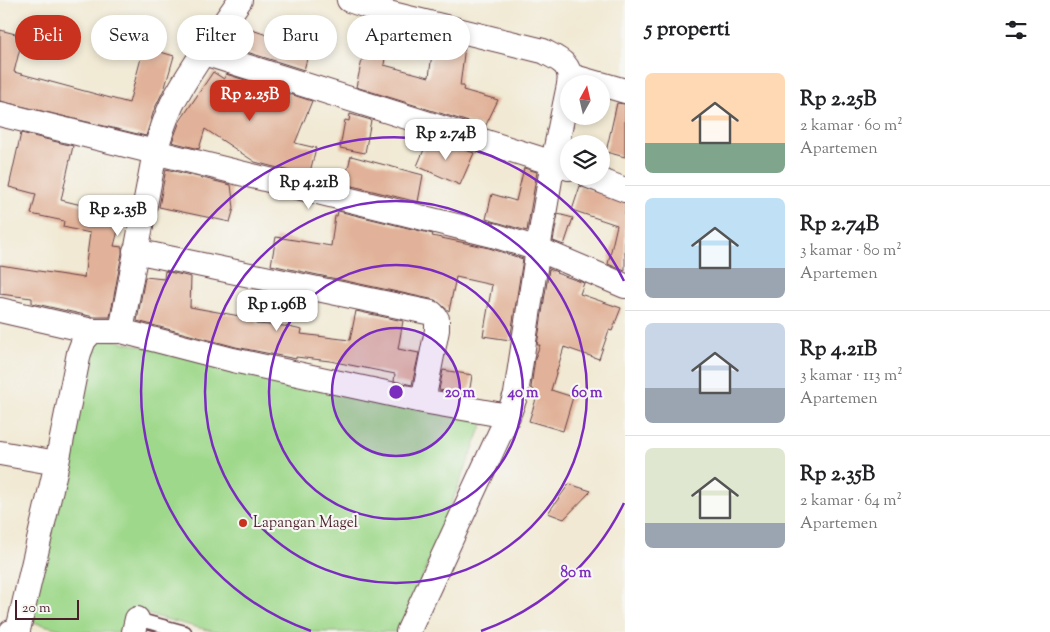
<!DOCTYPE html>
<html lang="id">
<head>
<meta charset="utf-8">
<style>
  body { margin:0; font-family:"Sorts Mill Goudy",serif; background:#f2f2f2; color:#202124; height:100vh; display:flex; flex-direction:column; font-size:19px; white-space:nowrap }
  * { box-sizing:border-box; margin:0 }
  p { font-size:16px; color:#757577 }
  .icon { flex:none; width:28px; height:28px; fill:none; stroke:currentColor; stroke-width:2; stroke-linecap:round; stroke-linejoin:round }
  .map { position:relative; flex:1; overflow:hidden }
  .side { display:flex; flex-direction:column; background:#fff; width:425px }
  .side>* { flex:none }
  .banner { position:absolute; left:15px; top:15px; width:475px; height:45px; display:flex; gap:10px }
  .needle { width:32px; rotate:8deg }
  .fabs { position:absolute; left:560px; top:75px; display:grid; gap:10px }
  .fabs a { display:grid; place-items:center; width:50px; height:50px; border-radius:50%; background:#fff; box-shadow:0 2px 8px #0003; font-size:25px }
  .scale { position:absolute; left:15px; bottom:12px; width:64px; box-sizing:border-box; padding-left:5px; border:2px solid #4a1f2b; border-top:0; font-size:14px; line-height:18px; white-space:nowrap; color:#4a1f2b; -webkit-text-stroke:4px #f6f6f2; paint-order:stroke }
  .price { position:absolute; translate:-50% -42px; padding:0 11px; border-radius:10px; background:#fff; color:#222; font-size:16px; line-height:32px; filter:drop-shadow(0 1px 2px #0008) }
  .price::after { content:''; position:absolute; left:50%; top:30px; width:15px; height:11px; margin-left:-8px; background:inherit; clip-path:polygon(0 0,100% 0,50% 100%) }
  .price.current { background:#c8321e; color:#fff }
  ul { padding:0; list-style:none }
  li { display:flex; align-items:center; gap:15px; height:125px; padding:0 20px }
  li+li { border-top:1px solid #e0e0e0 }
  li span { display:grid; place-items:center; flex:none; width:140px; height:100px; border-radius:8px; color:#555 }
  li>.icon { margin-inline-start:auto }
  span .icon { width:60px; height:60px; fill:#fffc; stroke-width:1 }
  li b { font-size:21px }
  h2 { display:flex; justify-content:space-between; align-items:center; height:60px; padding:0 20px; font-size:21px }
  .pill { padding:0 18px; border-radius:22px; background:#fff; box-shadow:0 2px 8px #0003; font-size:18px; line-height:45px }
  .pill.current { background:#c8321e; color:#fff }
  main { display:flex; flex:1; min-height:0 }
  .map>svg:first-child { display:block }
  .green { fill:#9ed88a; stroke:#747c5a }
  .building { fill:#e1b299 }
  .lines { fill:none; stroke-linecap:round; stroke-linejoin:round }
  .service-casing { stroke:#633d44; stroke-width:15 }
  .minor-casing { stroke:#633d44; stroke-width:26 }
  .service { stroke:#fff; stroke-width:12 }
  .minor { stroke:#fff; stroke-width:24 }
  .ring { fill:none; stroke:#7b2cbf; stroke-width:2.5 }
  .poi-dot { fill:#c8321e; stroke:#f6f6f2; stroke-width:2 }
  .labels { text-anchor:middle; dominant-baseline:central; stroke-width:4.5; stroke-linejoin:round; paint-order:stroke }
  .poi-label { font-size:15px; fill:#4a1f2b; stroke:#f6f6f2; text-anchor:start }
  .centre { fill:#7b2cbf; stroke:#f6f6f2; stroke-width:2.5 }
  .ring-label { font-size:15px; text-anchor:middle; font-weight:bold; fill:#7b2cbf; stroke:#f6f6f2; stroke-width:4.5; stroke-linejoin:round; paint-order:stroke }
</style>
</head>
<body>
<main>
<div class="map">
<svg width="625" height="632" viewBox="0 0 625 632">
  <rect width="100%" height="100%" fill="#f6f6f2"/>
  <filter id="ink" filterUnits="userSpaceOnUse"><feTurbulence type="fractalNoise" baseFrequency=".02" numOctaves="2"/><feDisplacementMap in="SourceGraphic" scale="10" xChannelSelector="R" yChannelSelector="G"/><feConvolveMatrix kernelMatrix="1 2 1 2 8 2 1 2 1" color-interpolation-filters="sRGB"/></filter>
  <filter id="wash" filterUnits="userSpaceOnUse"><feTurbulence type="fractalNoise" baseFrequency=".0096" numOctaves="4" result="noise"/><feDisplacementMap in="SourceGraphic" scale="20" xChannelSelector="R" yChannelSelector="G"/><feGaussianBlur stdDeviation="1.12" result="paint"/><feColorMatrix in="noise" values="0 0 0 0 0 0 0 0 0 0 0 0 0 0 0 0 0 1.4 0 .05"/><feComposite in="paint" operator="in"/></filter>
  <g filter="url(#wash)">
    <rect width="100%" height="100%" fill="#f1e9d3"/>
    <path class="green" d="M 98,337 L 485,418 L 401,632 L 215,632 L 134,611 L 128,632 L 71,632 L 24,620 L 76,388 Z"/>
    <g id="blocks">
      <path class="building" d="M 368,21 L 389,27 L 384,65 L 429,77 L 434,38 L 465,46 L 460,86 L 464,86 L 463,90 L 498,100 L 485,127 L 356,87 L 364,51 Z
        M 240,26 L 276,38 L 274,46 L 308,55 L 304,70 L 234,48 Z
        M 0,30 L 23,36 L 14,72 L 129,103 L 144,47 L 174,56 L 165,87 L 154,110 L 146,136 L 0,101 Z
        M 213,72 L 224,79 L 226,74 L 312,101 L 295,143 L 316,148 L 309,176 L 255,162 L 205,129 L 199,149 L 172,142 L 180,121 Z
        M 617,103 L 625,104 L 625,157 L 606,152 Z
        M 350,114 L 371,120 L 365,153 L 340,148 L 345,120 L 349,121 Z
        M 21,133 L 73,146 L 61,200 L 122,215 L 114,246 L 122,247 L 122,253 L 110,317 L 94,317 L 32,303 L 32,298 L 0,294 L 0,265 L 84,278 L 90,233 L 63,227 L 64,221 L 31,214 L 36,194 L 9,187 Z
        M 429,138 L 474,153 L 460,185 L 417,166 Z
        M 351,156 L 423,175 L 418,202 L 344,184 Z
        M 524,168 L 537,172 L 527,231 L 486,219 L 492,194 L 516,201 Z
        M 166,169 L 231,185 L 234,208 L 230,222 L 159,207 Z
        M 580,186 L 625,203 L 625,271 L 608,264 L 617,225 L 572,210 Z
        M 338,211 L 433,234 L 432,236 L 489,248 L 523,259 L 510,340 L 483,336 L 492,285 L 456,277 L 449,311 L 435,300 L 271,265 L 276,237 L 331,246 L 335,216 L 337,216 Z
        M 558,214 L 573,218 L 564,245 L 553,241 Z
        M 549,269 L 557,272 L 556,273 L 584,283 L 580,294 L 621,308 L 612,331 L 609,330 L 599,359 L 564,347 L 551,390 L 573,397 L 563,431 L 529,421 L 538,393 L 531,388 L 535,358 L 540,345 L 537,345 Z
        M 165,271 L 191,277 L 190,307 L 256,319 L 256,324 L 284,326 L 302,330 L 301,334 L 350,340 L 356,311 L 403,321 L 398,349 L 419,353 L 412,385 L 394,381 L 395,374 L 330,361 L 296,357 L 296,359 L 236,347 L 137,321 L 145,277 L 164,279 Z
        M 443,370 L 472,375 L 469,395 L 439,390 Z
        M 569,484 L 591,491 L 564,519 L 548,513 Z"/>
    </g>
  </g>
  <g filter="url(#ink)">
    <use href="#blocks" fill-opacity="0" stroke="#633d44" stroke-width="1"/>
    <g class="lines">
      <defs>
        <path id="service" d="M 137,619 L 185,632"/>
        <path id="minor" d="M 349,0 L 388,13 L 543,51 C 558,59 573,64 569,84
          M 204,53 L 569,168
          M 571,76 L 599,84
          M 601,84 L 625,91
          M 0,114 L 493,235 L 538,249 L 625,286
          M 589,176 L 625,190
          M 135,251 L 432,313 L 437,319 L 437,330 L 423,401
          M 0,310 L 92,331
          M 121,331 L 155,152 C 160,135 165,119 172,104 C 191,67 217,34 240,0
          M 0,453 L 57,463
          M 11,632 L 18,630 L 57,463 L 79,353 L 84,340 L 92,331 L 121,331 L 233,360 L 423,401 L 508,416
          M 134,632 L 137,619
          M 408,632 L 508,416 L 516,394 L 538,249 L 553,162 L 569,85"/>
      </defs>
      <use href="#service" class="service-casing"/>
      <use href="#minor" class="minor-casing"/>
      <use href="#service" class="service"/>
      <use href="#minor" class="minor"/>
    </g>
  </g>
  <circle cx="396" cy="392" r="64" fill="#7b2cbf" fill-opacity=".12"/>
  <g class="ring">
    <circle cx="396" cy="392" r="64"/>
    <circle cx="396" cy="392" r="127"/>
    <circle cx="396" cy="392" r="191"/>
    <path d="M624 503A254 254 0 0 1 481 631M311 631A254 254 0 1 1 624 281"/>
  </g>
  <circle class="poi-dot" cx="243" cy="523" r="5"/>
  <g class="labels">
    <g class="poi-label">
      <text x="253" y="523">Lapangan Magel</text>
    </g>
  </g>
  <circle cx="396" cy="392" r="8" class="centre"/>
  <g class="ring-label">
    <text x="460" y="397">20 m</text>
    <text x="523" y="397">40 m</text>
    <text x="587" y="397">60 m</text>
    <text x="576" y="577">80 m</text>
  </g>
</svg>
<div class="fabs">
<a><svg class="needle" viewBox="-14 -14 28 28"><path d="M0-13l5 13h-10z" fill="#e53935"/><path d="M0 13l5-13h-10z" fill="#757577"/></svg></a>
<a><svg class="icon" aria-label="layers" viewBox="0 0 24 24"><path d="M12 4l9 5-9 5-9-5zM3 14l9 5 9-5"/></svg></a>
</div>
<div class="scale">20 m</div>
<b class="price current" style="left:250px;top:122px">Rp 2.25B</b>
<b class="price" style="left:446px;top:161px">Rp 2.74B</b>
<b class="price" style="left:309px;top:210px">Rp 4.21B</b>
<b class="price" style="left:118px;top:237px">Rp 2.35B</b>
<b class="price" style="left:277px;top:332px">Rp 1.96B</b>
<div class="banner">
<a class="pill current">Beli</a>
<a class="pill">Sewa</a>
<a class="pill">Filter</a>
<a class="pill">Baru</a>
<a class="pill">Apartemen</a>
</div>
</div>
<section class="side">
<h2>5 properti<svg class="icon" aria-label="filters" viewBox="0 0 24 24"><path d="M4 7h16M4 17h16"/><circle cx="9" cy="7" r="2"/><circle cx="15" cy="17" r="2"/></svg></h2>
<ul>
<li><span style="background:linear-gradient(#ffd9b3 70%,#7fa58c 0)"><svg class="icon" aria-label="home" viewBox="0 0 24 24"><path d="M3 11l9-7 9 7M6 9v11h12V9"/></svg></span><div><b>Rp 2.25B</b><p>2 kamar · 60 m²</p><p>Apartemen</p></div></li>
<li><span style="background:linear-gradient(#bfe0f5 70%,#9aa5b1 0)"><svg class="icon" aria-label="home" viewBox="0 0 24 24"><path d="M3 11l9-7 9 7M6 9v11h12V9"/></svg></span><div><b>Rp 2.74B</b><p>3 kamar · 80 m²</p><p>Apartemen</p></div></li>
<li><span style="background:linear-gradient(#c9d6e8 65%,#9aa5b1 0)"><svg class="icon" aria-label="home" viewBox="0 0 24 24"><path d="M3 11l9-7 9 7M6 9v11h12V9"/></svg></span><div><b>Rp 4.21B</b><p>3 kamar · 113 m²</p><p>Apartemen</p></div></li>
<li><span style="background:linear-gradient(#dfe7d0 75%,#9aa5b1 0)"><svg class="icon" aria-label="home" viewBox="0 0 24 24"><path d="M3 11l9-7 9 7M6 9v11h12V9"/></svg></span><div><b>Rp 2.35B</b><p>2 kamar · 64 m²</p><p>Apartemen</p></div></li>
</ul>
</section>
</main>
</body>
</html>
